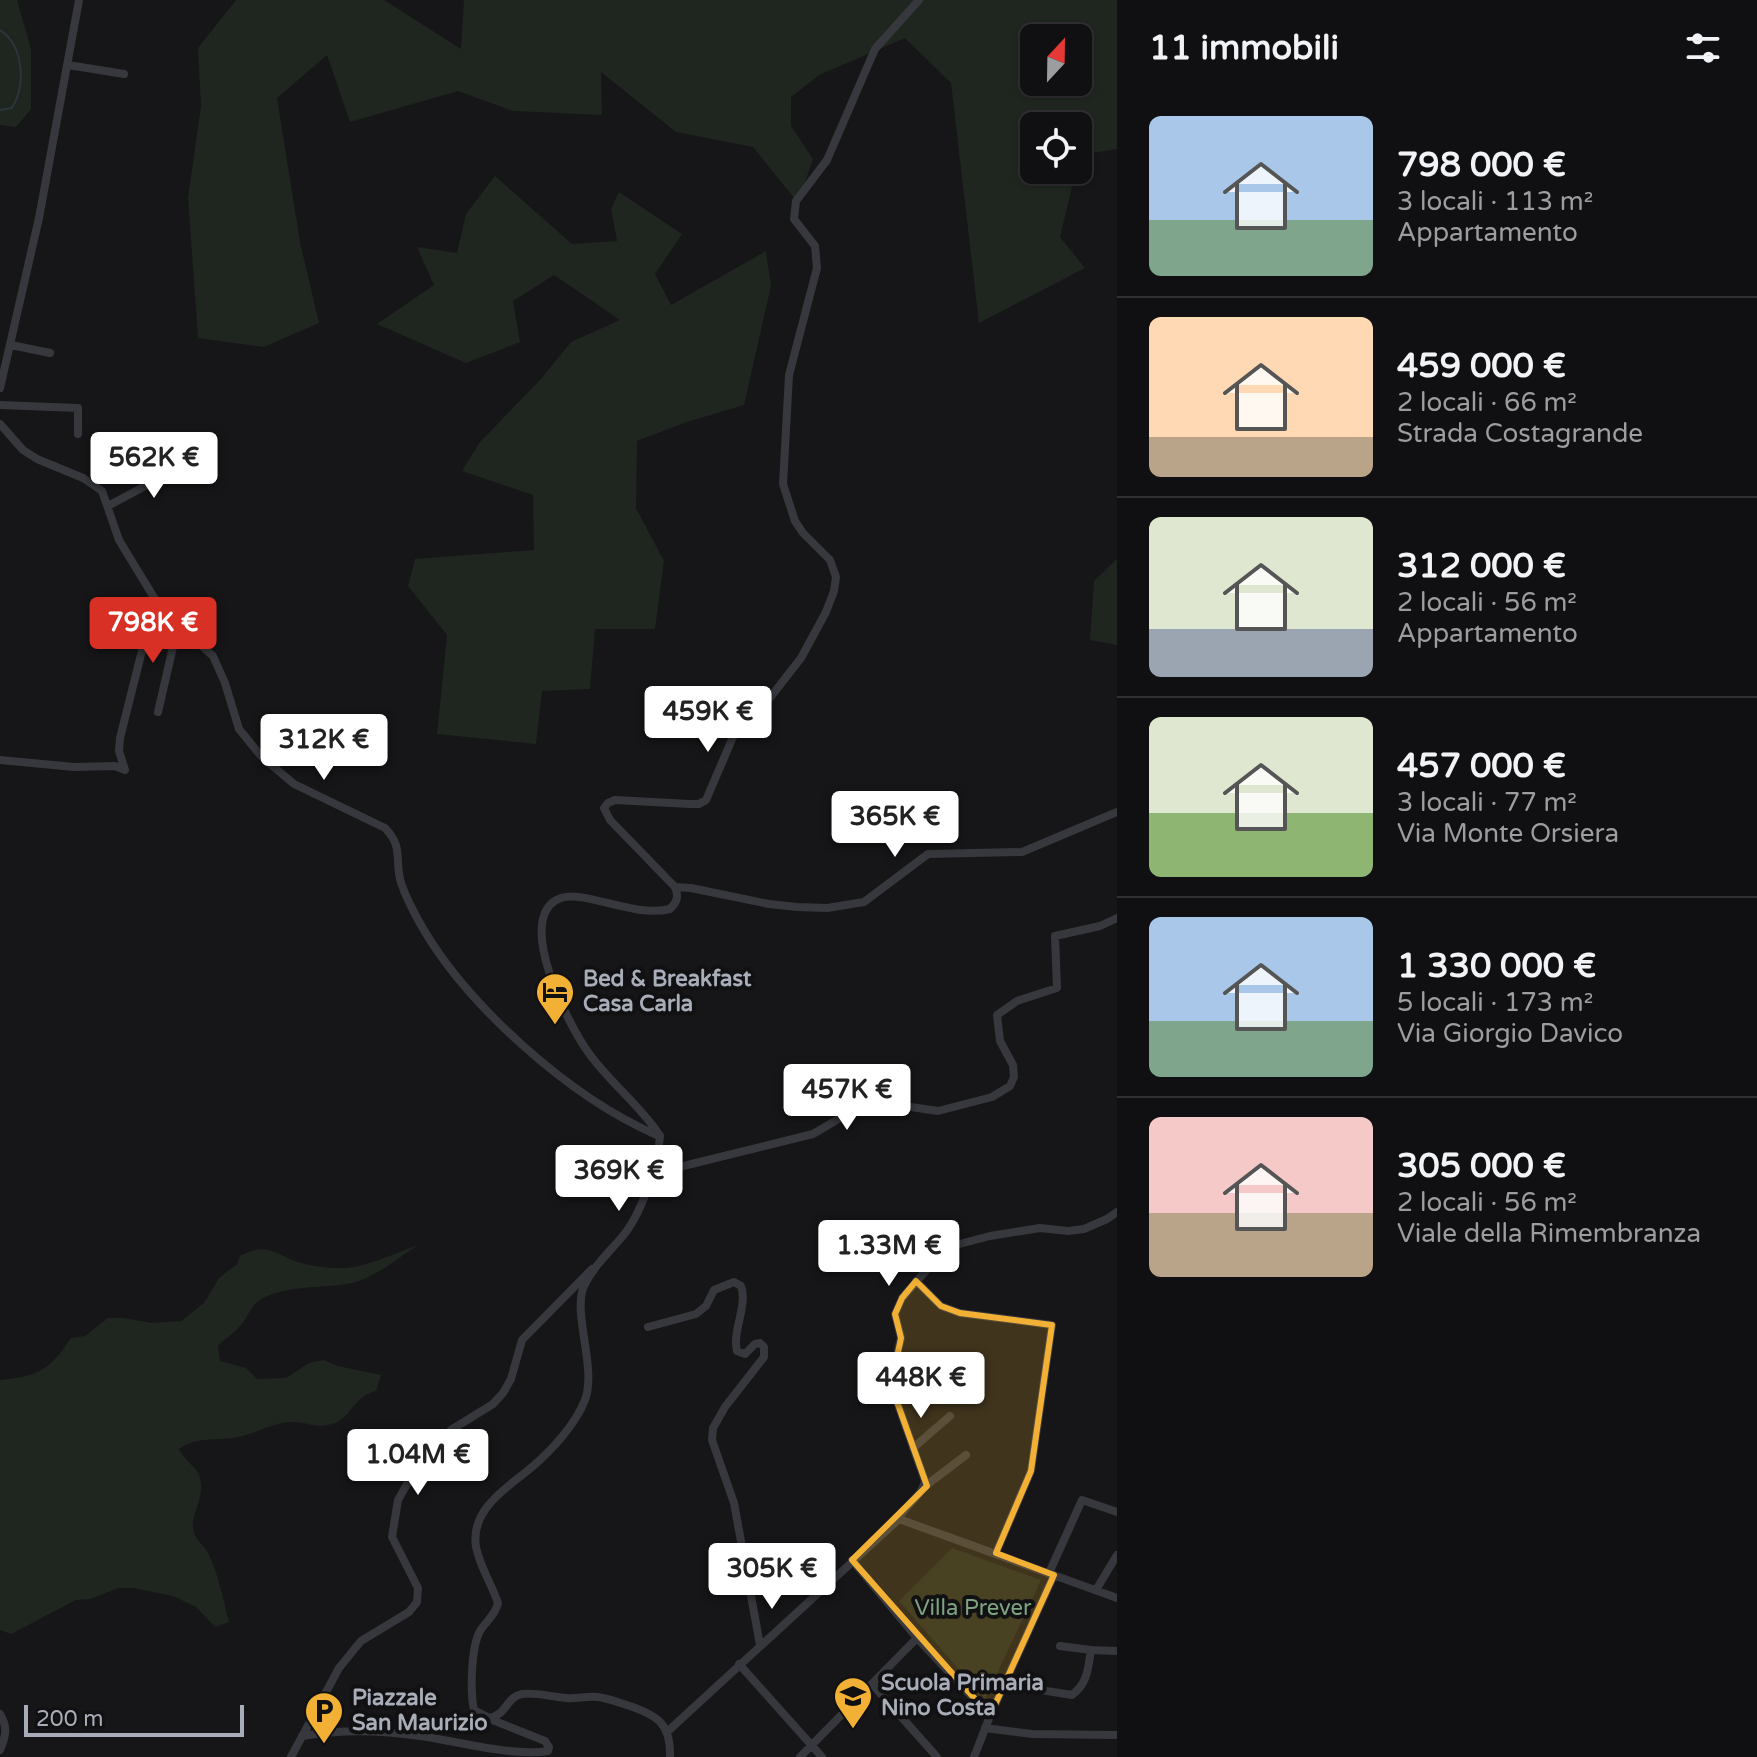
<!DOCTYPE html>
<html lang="it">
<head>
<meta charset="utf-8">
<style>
  body { margin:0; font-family:"Varela Round",sans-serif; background:#1e1e20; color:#f1f3f6; height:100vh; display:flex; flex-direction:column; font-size:30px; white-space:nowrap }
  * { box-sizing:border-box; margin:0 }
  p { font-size:26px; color:#9c9d9f }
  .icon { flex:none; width:44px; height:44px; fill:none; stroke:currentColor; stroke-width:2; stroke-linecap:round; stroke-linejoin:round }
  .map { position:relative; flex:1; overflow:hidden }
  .sheet { display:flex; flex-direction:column; background:#101012; width:640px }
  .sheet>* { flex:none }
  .needle { width:52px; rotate:22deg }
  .controls { position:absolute; left:1020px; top:24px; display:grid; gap:16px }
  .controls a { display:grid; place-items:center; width:72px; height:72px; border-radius:12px; background:#101012; box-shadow:0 2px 6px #0004,0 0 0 2px #303032; font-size:40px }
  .scale { position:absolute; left:24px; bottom:20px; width:220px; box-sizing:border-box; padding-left:8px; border:4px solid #a8adb8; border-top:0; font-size:22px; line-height:28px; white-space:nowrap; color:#a8adb8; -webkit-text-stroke:6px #111113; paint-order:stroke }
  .price { position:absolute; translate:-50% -68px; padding:0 18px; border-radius:8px; background:#fff; color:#222; font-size:26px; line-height:52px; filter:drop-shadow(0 2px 4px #0008) }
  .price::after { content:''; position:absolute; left:50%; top:48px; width:24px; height:18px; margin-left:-12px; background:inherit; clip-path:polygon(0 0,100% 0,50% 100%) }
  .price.selected { background:#d93025; color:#fff }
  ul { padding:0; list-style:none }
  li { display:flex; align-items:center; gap:24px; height:200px; padding:0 32px }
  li+li { border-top:2px solid #303032 }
  li span { display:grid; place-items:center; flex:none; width:224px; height:160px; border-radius:12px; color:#555 }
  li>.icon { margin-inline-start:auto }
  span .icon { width:96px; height:96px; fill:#fffc; stroke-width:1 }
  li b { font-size:34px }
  h2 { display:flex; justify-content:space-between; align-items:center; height:96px; padding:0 32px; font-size:34px }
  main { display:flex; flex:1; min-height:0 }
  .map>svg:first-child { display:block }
  .green { fill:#1e261f; fill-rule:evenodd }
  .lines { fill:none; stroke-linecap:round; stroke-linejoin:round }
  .stream { stroke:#2c353c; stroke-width:2 }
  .minor { stroke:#37383d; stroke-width:8 }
  .marked { fill:#f2b134; fill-opacity:0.2; stroke:#f2b134; stroke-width:6; stroke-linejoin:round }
  .labels { text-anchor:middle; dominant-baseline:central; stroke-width:8; stroke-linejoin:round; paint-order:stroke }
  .poi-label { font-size:22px; font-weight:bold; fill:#a8adb8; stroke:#111113; text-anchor:start }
  .park-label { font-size:22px; fill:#7fa381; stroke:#111113 }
</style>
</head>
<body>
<main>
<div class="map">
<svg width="1117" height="1757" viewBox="0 0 1117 1757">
  <rect width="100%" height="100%" fill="#161618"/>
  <path class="green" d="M 0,0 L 17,0 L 31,49 L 31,109 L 16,127 L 0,125 Z
    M 236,0 L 384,0 L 461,49 L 464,0 L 1117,0 L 1117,149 L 1080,155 L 1078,163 L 1078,126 L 1034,126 L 1034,170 L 1076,170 L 1060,237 L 1085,268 L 979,323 L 951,83 L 905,38 L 819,75 L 791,97 L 791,126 L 813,159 L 798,203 L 753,147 L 676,132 L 601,72 L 602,115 L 513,111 L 458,91 L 350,122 L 327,55 L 277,98 L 300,242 L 319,323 L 264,347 L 198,338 L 188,198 L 201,106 L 198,48 ZM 1034,38 L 1078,38 L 1078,82 L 1034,82 Z
    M 495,176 L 572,244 L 617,241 L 611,209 L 619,192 L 682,234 L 655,274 L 671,305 L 766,251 L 771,286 L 744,405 L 687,422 L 637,441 L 636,508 L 664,561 L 655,629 L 595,629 L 590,689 L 542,691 L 536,744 L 437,734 L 447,635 L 408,586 L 415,559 L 534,550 L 533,495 L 462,471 L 480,442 L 540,380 L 571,342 L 620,320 L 554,275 L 513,301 L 520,342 L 466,363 L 377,324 L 434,285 L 417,247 L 457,253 L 466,214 Z
    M 1117,559 L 1117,645 L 1090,640 L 1094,581 Z
    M 418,1245 C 397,1259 376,1277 352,1283 C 325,1289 276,1284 255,1304 C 249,1310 247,1319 241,1325 C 235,1333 225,1338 218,1346 L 220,1361 L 246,1368 L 257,1379 L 286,1378 L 309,1363 L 323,1360 L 338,1366 L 381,1375 L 376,1391 C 350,1398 353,1420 328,1425 C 315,1428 304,1421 291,1422 C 274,1422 255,1434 238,1437 C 217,1441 197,1436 179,1449 C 184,1460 194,1465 198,1473 C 208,1494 191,1512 193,1528 C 194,1540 205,1545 209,1555 C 219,1576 223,1599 229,1622 L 215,1627 L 196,1607 L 173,1596 L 133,1588 L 118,1588 L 91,1599 L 76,1600 L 11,1634 L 0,1630 L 0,1380 C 38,1376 49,1371 71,1338 L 85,1336 L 108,1318 L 124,1318 L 152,1323 L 181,1321 L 204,1303 L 219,1278 L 237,1264 L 240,1256 C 268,1242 272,1253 298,1262 C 311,1266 327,1268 341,1268 C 363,1269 395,1253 418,1245 Z
    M 952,1548 L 1041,1580 L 985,1699 L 899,1601 Z"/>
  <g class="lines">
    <path class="stream" d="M 0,30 C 24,46 26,85 12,108 L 0,110"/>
    <path class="minor" d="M 68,65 L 124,74
      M 11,345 L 50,353
      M 0,388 L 39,218 L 79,0
      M 0,405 L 78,408 L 78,434
      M 0,424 L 23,450 L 37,459 L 83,478 L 102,491 L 119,540 L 139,573 L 155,599 L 178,625 L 213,656 L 225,683 L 239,729 L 261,756 L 294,784 L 385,828 C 403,847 395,856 400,879 C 403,892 411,906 417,918 C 463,1003 570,1098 659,1136
      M 108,506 L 160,478 L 191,468
      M 158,712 L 178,625
      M 0,760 L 74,767 L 115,766 L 125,770 L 119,751 L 120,738 L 155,599
      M 675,887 L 691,888 L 769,904 L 797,907 L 827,908 L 864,902 L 928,854 L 1022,852 L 1117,812
      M 660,1136 C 643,1108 608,1081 588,1052 C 569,1026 512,915 561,898 C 586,890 633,918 670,909 C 677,902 679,897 675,887 L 610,820 L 604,808 L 608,803 L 615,800 L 690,804 L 699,804 L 706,800 L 733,737 L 762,708 L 801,658 L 826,612 L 834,591 L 836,577 L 830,560 L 803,533 L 795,521 L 783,484 L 789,375 L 817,268 L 815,246 L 794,219 L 796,201 L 827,160 L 875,49 L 919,0
      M 660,1136 C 658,1165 641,1215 622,1237 C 609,1252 593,1267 584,1286 C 572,1313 597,1367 585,1400 C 575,1425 552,1450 532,1467 C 507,1488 470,1509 476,1547 C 480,1567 492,1585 498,1603 C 495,1616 486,1621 480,1631 C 471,1647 470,1692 474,1710 L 489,1718 C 507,1715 506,1697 522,1694 C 536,1692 552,1697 566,1698 C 576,1699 587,1696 597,1697 C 608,1698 617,1702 627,1705 C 657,1715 671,1723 670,1757
      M 651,1174 L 813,1134 L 862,1105 L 891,1104 L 938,1111 L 992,1097 L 1010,1086 L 1014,1077 L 1013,1065 L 1000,1041 L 997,1015 L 1017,1001 L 1057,988 L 1055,936 L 1100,926 L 1117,918
      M 916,1281 L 941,1306 L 960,1313 L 1052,1325 L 1031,1471 L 996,1553
      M 648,1327 L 696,1314 L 706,1306 L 714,1290 L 734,1282 L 741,1286 C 748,1306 732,1330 737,1351 L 745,1354 L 755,1344 L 760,1343 L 764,1347 L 764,1357 L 725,1407 L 713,1428 L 712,1440 L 734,1503 L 760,1645
      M 913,1448 L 950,1416
      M 924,1487 L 966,1455
      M 899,1519 L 1117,1598
      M 852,1560 L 917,1638 L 990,1716
      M 1049,1573 L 1082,1500 L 1117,1512
      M 1096,1590 L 1117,1555
      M 1060,1646 L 1091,1650
      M 739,1664 L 822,1757
      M 872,1684 L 937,1757
      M 1004,1684 L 1072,1695 C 1088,1683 1088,1668 1091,1650 L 1117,1651
      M 0,1714 C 8,1727 6,1736 0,1750
      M 985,1728 L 1032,1734 L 1117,1735
      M 667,1732 L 899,1519 C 905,1504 922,1497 925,1481 L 891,1385 L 891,1378 L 901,1338 L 895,1314 L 902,1298 L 939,1256 L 952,1246 L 990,1236 L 1040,1228 L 1068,1231 L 1084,1229 L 1107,1219 L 1117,1212
      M 302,1736 C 342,1729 380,1730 420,1736 C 455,1741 515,1757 548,1751 L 549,1747 L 545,1741 L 490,1719
      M 291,1757 L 339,1668 L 361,1641 L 409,1612 L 417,1602 L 418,1588 L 392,1537 L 398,1500 L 414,1472 L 430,1458 L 451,1430 L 493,1404 L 503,1393 L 511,1379 L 522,1340 L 592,1269
      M 800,1757 L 917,1638
      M 974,1757 L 990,1716 L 1054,1575"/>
  </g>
  <path class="marked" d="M 916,1281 L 941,1306 L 960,1313 L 1052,1325 L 1031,1471 L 996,1553 L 1054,1575 L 990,1716 L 852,1560 L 927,1486 L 891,1385 L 901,1338 L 895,1314 L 902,1298 Z"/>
  <defs>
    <symbol id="hotel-pin" viewBox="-11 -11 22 30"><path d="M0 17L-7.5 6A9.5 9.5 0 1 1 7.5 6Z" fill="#f2b134" stroke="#111113"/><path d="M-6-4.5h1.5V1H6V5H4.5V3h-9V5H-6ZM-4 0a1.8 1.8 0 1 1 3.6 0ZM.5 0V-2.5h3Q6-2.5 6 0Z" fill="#111"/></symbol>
    <symbol id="school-pin" viewBox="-11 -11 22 30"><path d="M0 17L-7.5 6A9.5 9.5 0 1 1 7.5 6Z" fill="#f2b134" stroke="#111113"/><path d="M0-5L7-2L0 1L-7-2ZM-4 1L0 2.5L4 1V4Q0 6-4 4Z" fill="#111"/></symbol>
    <symbol id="parking-pin" viewBox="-11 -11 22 30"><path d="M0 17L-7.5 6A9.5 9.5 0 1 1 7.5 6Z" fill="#f2b134" stroke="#111113"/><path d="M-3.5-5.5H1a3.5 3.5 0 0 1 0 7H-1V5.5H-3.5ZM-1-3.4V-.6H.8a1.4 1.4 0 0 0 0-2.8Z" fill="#111"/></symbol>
  </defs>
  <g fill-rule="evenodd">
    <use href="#hotel-pin" x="533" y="970" width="44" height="60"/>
    <use href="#school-pin" x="831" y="1674" width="44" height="60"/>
    <use href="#parking-pin" x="302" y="1689" width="44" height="60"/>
  </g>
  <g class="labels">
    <g class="poi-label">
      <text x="583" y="979">Bed &amp; Breakfast<tspan x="583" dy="25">Casa Carla</tspan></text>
      <text x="881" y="1683">Scuola Primaria<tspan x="881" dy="25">Nino Costa</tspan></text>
      <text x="352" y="1698">Piazzale<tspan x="352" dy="25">San Maurizio</tspan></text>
    </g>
    <g class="park-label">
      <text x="973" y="1608">Villa Prever</text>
    </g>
  </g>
</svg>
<div class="controls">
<a><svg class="needle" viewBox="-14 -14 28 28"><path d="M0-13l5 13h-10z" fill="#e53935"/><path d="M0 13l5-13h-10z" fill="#9c9d9f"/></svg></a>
<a><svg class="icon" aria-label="locate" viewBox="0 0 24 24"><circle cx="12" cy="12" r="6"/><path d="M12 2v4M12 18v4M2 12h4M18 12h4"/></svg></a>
</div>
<div class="scale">200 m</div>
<b class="price" style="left:154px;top:500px">562K €</b>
<b class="price selected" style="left:153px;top:665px">798K €</b>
<b class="price" style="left:708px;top:754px">459K €</b>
<b class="price" style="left:324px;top:782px">312K €</b>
<b class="price" style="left:895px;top:859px">365K €</b>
<b class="price" style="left:847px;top:1132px">457K €</b>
<b class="price" style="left:619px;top:1213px">369K €</b>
<b class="price" style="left:889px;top:1288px">1.33M €</b>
<b class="price" style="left:921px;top:1420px">448K €</b>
<b class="price" style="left:418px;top:1497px">1.04M €</b>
<b class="price" style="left:772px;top:1611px">305K €</b>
</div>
<section class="sheet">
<h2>11 immobili<svg class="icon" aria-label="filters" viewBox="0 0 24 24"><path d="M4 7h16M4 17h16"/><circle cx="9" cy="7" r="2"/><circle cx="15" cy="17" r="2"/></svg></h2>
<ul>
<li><span style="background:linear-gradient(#a9c7e8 65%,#7fa58c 0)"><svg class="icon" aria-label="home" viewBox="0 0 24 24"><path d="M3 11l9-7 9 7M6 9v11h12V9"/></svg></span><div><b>798 000 €</b><p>3 locali · 113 m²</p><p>Appartamento</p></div></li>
<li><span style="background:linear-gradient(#ffd9b3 75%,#b9a48a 0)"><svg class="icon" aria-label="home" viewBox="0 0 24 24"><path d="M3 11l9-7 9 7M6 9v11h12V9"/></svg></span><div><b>459 000 €</b><p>2 locali · 66 m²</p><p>Strada Costagrande</p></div></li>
<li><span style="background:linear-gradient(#dfe7d0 70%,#9aa5b1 0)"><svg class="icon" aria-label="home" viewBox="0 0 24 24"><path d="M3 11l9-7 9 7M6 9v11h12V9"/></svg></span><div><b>312 000 €</b><p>2 locali · 56 m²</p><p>Appartamento</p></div></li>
<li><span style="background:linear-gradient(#dfe7d0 60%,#8fb573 0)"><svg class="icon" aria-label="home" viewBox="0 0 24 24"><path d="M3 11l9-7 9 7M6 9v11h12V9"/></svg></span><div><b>457 000 €</b><p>3 locali · 77 m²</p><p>Via Monte Orsiera</p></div></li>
<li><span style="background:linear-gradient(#a9c7e8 65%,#7fa58c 0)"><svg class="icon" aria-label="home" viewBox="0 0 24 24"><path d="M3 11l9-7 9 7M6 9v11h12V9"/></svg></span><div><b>1 330 000 €</b><p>5 locali · 173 m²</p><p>Via Giorgio Davico</p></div></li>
<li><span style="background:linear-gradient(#f6c9c9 60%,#b9a48a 0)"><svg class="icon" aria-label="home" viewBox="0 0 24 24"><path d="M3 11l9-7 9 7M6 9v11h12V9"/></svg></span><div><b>305 000 €</b><p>2 locali · 56 m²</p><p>Viale della Rimembranza</p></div></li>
</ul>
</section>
</main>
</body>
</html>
